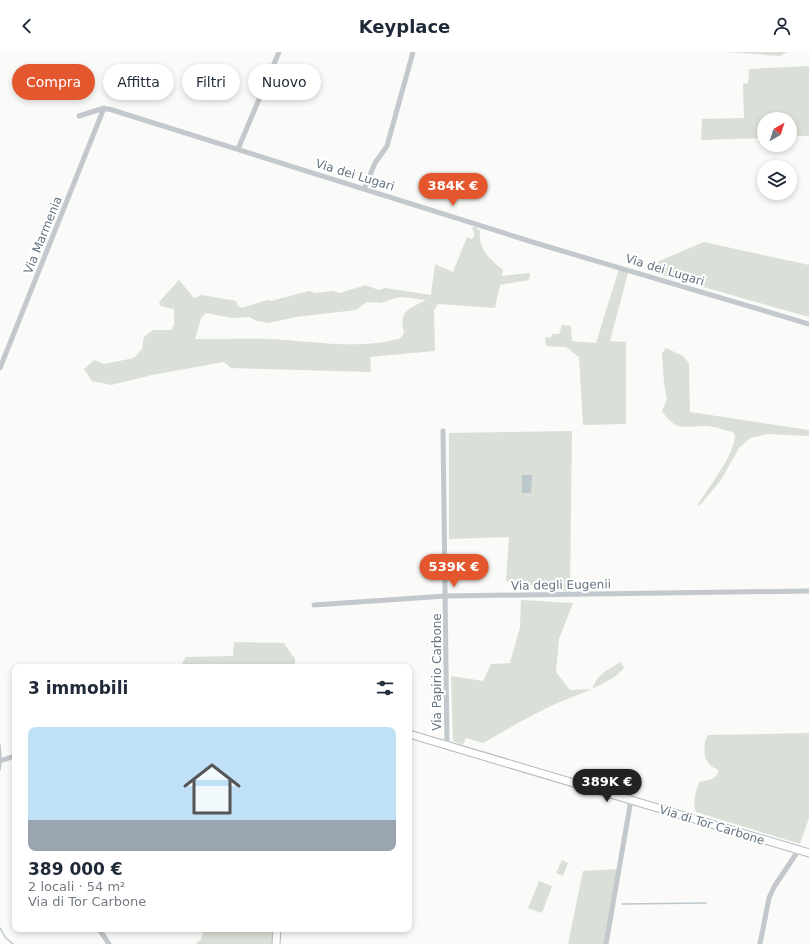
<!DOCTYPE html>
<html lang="it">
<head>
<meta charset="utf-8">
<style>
  body { margin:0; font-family:"DejaVu Sans",sans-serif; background:#f6f6f7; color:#1f2937; height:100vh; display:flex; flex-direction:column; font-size:15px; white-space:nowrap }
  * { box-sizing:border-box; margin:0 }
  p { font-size:13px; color:#747a83 }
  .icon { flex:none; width:22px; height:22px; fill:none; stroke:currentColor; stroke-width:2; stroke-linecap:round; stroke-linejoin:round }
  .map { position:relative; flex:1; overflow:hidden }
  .side { position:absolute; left:12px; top:612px; width:400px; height:268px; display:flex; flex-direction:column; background:#fff; border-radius:8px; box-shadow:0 2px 6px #0003 }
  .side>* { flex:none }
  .banner { position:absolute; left:12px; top:12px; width:400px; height:36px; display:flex; gap:8px }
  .needle { width:26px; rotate:39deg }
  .controls { position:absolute; left:757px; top:60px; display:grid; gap:8px }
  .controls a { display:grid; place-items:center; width:40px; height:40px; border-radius:50%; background:#fff; box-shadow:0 2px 6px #0003; font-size:20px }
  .price { position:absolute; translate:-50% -34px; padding:0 9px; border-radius:14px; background:#e4572e; color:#fff; font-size:13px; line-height:26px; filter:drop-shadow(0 1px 2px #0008) }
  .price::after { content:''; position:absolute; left:50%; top:24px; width:12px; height:9px; margin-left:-6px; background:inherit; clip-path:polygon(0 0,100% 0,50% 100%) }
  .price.on { background:#222; color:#fff }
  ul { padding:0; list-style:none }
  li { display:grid; align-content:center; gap:8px; height:212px; padding:0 16px }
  li span { display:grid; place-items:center; height:124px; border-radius:8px; color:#555 }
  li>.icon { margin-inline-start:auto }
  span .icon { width:72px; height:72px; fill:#fffc; stroke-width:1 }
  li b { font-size:17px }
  h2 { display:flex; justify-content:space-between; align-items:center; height:48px; padding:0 16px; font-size:17px }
  .tag { padding:0 14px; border-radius:18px; background:#fff; box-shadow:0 2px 6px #0003; font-size:14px; line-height:36px }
  .tag.on { background:#e4572e; color:#fff }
  header { display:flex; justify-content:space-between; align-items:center; height:52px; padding:0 16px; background:#fff; font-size:18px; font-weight:700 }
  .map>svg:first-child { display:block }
  .green { fill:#dadfd7; fill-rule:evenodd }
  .water { fill:#bbc7cb }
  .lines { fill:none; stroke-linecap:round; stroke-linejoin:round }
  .stream { stroke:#bbc7cb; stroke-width:1.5 }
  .secondary-casing { stroke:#b3babf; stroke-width:9 }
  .minor { stroke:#c3c8cc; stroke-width:5 }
  .secondary { stroke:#fff; stroke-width:7 }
  .labels { text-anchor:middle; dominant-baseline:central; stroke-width:4; stroke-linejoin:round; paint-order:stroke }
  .street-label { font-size:12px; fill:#657683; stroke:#fff }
</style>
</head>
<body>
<header><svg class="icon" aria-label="back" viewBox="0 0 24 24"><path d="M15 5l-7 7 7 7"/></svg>Keyplace<svg class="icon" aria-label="person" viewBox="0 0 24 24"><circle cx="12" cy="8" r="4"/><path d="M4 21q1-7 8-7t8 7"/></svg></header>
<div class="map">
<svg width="809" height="892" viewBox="0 0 809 892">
  <rect width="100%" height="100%" fill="#fafaf8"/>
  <path class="green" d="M 727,0 L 787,0 L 780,4 Z
    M 809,14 L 809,84 L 790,84 L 790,67 L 764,67 L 764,86 L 701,88 L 702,67 L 744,66 L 743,32 L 748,31 L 749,17 Z
    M 475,174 L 480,179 C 478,198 490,207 503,218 L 502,224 L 530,221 L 529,228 L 500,233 L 495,256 L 438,252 L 434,258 L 435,299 L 370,305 L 371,320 L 231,316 L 224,310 L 152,323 L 111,333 L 92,329 L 84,317 L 94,308 L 104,312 L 134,306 L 142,297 L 144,285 L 153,278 L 171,278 L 174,273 L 174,257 L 161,254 L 159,250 L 179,228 L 194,246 L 202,243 L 236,249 L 238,254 L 242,256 L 267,248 L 271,249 L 309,239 L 316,241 L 332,239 L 340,241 L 365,233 L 379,238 L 385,236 L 431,243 L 435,212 L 453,220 L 467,185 L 472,187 L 475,183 L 472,176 ZM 402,245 L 426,248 C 409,257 398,259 404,280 L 401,286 C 365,297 324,291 287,288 C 257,286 226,287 195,287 L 201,266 L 206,261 L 232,266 L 249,265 L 257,269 L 268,271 L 296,265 L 356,258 L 367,250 L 381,251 L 395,246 Z
    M 704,190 L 809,213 L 809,265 L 654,221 L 652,217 L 659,209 Z
    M 619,217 L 628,221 L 610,289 L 626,290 L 626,372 L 583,373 L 579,305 L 566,295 L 546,294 L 545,285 L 551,286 L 552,282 L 559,282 L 562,273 L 571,274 L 572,289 L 596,291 Z
    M 666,296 L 683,304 L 689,311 L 690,360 L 809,378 L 809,384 L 768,382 L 750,386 L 739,396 L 721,428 L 701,452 L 697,454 C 708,436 734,404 735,384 L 733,380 C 724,378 714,374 705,374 C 683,374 676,380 662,359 L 667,347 L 664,331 L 662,301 Z
    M 572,379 L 570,540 L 506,529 L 509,485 L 449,487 L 449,381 Z
    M 521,548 L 573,551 L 559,587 L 556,620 L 570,638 L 592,637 C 596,623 608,618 620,610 L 624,615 C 614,632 569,645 551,654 C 528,665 506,678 483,691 L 466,686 L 463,693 L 453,689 L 451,624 L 483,629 L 491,612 L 510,611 L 520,575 Z
    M 234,590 L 284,591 L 295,607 L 295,615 L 180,615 L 186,605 L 233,604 Z
    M 809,681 L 809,766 L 800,792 L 696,760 C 692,750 696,740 699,730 C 707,728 718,728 718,718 C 714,716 709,713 707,709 C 703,703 704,688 708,683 Z
    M 562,808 L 568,811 L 563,824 L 556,821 Z
    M 618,817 L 604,892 L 568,892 L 583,819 Z
    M 539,829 L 552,834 L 542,861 L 528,856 Z
    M 198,877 L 273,877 L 272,892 L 195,892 L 201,888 L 203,879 Z"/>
  <path class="water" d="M 522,423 L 532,423 L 531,441 L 522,441 Z"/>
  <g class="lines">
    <path class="stream" d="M 0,693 L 1,707
      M 0,718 L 1,710
      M 622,852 L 706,851
      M 0,876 L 5,885 L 13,892"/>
    <defs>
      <path id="secondary" d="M 409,682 L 809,801
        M 276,892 L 277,877"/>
    </defs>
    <use href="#secondary" class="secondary-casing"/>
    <path class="minor" d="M 79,64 L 101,57 L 109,57 L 542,193 L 809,272
      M 238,97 L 279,0
      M 364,137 L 375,111 L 387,94 L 413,0
      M 0,316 L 104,56
      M 443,379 L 447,693
      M 314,553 L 446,544 L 809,539
      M 0,709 L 15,704
      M 99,877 L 109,892
      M 606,892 L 631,748
      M 760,892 L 769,846 L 774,835 L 798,799"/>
    <use href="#secondary" class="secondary"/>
  </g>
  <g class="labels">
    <g class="street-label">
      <text transform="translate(355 123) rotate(17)">Via dei Lugari</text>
      <text transform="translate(43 183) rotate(-68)">Via Marmenia</text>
      <text transform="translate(665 218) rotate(17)">Via dei Lugari</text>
      <text transform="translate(561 533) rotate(-1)">Via degli Eugenii</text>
      <text transform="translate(437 620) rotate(-90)">Via Papirio Carbone</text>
      <text transform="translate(712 773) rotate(17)">Via di Tor Carbone</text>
    </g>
  </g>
</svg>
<div class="controls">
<a><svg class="needle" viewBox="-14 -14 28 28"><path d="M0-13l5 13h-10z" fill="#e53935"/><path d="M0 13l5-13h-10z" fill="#747a83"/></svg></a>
<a><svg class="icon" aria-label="layers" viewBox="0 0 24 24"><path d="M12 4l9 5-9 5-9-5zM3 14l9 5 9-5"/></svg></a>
</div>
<b class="price" style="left:453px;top:155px">384K €</b>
<b class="price" style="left:454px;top:536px">539K €</b>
<b class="price on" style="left:607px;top:751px">389K €</b>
<div class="banner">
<a class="tag on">Compra</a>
<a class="tag">Affitta</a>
<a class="tag">Filtri</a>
<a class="tag">Nuovo</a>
</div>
<section class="side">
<h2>3 immobili<svg class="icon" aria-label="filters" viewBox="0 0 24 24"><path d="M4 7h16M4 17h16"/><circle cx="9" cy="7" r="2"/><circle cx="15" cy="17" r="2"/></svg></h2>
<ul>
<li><span style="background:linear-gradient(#bfe0f5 75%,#9aa5b1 0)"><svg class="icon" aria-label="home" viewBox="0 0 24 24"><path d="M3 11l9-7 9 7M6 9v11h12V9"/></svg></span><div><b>389 000 €</b><p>2 locali · 54 m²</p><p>Via di Tor Carbone</p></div></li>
</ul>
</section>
</div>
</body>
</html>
